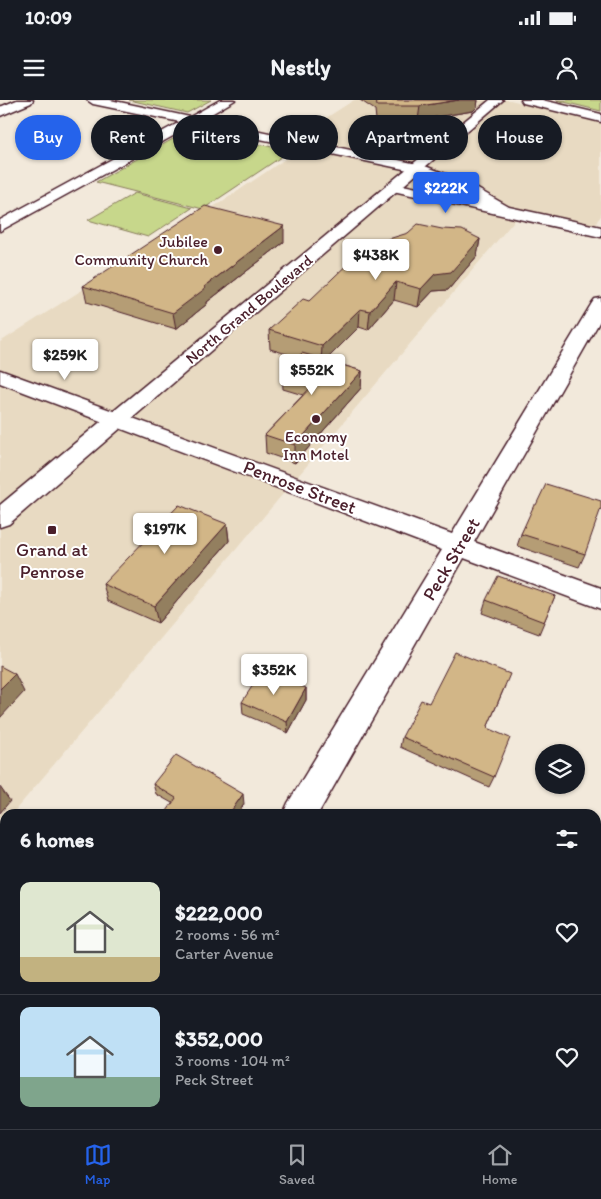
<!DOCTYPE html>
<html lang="en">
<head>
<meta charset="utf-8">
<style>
  body { margin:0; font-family:Itim,sans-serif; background:#20242c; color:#f1f3f6; height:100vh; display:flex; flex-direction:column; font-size:19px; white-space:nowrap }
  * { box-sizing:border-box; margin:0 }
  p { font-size:16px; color:#9ea1a6 }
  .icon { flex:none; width:28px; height:28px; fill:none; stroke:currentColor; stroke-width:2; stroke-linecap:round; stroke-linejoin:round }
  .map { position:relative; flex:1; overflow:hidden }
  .panel { position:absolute; left:0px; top:709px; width:601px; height:321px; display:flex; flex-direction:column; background:#171b24; border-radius:15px 15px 0 0; box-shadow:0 1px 4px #0004 }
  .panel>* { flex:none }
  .banner { position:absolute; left:15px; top:15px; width:571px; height:45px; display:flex; gap:10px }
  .buttons { position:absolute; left:535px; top:644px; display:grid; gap:10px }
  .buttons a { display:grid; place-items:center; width:50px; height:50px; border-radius:50%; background:#171b24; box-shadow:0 1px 4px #0004; font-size:25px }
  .price { position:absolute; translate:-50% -42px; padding:0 11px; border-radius:5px; background:#fff; color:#222; font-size:16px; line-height:32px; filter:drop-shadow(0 1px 2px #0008) }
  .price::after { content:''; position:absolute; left:50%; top:30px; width:15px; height:11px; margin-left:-8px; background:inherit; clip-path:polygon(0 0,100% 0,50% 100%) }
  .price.current { background:#2563eb; color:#fff }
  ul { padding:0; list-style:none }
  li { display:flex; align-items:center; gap:15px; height:125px; padding:0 20px }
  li+li { border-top:1px solid #363941 }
  li span { display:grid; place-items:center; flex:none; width:140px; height:100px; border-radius:10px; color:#555 }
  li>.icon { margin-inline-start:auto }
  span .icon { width:60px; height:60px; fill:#fffc; stroke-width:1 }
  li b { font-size:21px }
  h2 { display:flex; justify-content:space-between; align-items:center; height:60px; padding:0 20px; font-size:21px }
  .tag { padding:0 18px; border-radius:22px; background:#171b24; box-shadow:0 1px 4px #0004; font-size:18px; line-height:45px }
  .tag.current { background:#2563eb; color:#fff }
  .status { display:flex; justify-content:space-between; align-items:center; height:35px; padding:0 25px; background:#171b24; direction:ltr }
  .status svg { height:14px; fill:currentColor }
  header { display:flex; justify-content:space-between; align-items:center; height:65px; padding:0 20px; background:#171b24; font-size:22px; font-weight:700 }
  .tab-bar { display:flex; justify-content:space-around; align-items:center; height:70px; border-top:1px solid #363941; background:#171b24; font-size:14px; color:#9ea1a6 }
  .tab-bar a { display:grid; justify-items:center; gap:2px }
  .tab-bar .current { color:#2563eb }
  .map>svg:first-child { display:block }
  .built { fill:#e8dac2 }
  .green { fill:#c7d78b; stroke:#887b5b }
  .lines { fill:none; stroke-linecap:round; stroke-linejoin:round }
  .minor-casing { stroke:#4a1f2b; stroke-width:3 }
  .secondary-casing { stroke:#4a1f2b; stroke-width:3 }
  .primary-casing { stroke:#4a1f2b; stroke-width:3 }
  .minor { fill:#fff; fill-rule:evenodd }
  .secondary { fill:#fff; fill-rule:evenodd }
  .primary { fill:#fff; fill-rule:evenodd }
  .wall { fill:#b59d74; stroke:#4a1f2b }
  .shaded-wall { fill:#937f5e; stroke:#4a1f2b }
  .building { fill:#d2b687; stroke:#4a1f2b }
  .poi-dot { fill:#4a1f2b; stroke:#fff; stroke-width:2 }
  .labels { text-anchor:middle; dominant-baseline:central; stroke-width:4; stroke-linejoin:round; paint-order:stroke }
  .far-poi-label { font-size:16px; fill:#4a1f2b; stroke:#fff; text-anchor:end }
  .far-street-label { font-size:16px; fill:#4a1f2b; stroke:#fff }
  .street-label { font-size:19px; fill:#4a1f2b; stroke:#fff }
  .poi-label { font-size:19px; fill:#4a1f2b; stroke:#fff }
</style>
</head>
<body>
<div class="status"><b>10:09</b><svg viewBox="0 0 49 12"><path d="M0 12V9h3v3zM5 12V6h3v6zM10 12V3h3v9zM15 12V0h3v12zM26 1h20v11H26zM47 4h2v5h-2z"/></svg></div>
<header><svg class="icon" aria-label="menu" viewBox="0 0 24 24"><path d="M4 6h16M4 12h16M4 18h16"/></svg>Nestly<svg class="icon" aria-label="person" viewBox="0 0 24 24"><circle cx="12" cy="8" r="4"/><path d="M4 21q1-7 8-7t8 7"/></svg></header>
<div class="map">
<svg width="601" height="1029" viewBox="0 0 601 1029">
  <rect width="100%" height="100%" fill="#f2e9db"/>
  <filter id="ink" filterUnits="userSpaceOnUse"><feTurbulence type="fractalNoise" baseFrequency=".02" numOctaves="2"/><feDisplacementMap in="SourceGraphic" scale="10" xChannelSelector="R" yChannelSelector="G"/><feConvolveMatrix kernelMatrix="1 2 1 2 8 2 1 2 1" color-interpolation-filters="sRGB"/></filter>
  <g filter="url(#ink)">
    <path class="built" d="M 354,0 L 510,0 L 601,23 L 601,116 L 597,121 L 595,131 L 519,115 L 12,714 L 5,714 L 5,722 L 0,728 L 0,242 L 229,97 L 306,45 L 290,41 Z"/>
    <path class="green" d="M 129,0 L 211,0 L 187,13 Z
      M 556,0 L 601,0 L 601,11 Z
      M 191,29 L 290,51 L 203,109 L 96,82 Z
      M 135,93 L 192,108 L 148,137 L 88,120 Z"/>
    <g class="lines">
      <defs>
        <path id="minor" d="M 17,0 L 33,0 L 31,3 L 0,16 L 0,7 Z
          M 87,0 L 110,0 L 190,17 L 220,0 L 235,0 L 203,19 L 422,65 L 462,80 L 509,107 L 601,127 L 601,137 L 393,91 L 388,90 L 386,87 L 388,84 L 393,83 L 475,100 L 452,86 L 413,71 L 193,25 L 0,131 L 0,120 L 180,22 L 93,4 Z
          M 601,198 L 601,219 L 474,442 L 601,488 L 601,509 L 464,458 L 318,714 L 283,714 L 288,703 L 442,450 L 0,283 L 0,270 L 452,434 L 592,203 L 595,199 Z
          M 94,1025 L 138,1025 L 137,1029 L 92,1029 Z"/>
        <path id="secondary" d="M 521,0 L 542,0 L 601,14 L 601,22 L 523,3 Z"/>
        <path id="primary" d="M 490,0 L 503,0 L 9,424 L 0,427 L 0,405 Z"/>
      </defs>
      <use href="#minor" class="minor-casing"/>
      <use href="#secondary" class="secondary-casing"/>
      <use href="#primary" class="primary-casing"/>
      <use href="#minor" class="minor"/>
      <use href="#secondary" class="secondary"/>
      <use href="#primary" class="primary"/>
    </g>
    <path class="wall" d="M 360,0 L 478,0 L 477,7 L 473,11 L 418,20 L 376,20 L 375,10 Z
      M 480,139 L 477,156 L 448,190 L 433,191 L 418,207 L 394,200 L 368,230 L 359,227 L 326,260 L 362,271 L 361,288 L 295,363 L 266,353 L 265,335 L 303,295 L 283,289 L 282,272 L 297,257 L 270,249 L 269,230 L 309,201 L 381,161 L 382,141 Z
      M 284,142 L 207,202 L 207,204 L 176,229 L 87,202 L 83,186 Z
      M 536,405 L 585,454 L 579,467 L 517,446 L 521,434 Z
      M 227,424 L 229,441 L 158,523 L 108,501 L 103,484 Z
      M 555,496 L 539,534 L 482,513 L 486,500 Z
      M 505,586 L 487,628 L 494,677 L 489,687 L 400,647 L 402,637 L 429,603 Z
      M 306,588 L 306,600 L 288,633 L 243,614 L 242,602 Z
      M 153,684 L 244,704 L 172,703 L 156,694 Z"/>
    <path class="shaded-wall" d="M 459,0 L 478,0 L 477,7 L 473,11 L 418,20 L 420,6 Z
      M 284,126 L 284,142 L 207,202 L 207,204 L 176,229 L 173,213 L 204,187 Z
      M 480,139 L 477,156 L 448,190 L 433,191 L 418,207 L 421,189 L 435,174 Z
      M 396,182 L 394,200 L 368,230 L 370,211 Z
      M 360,209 L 359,227 L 321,265 L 322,246 Z
      M 362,271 L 361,288 L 295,363 L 295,345 Z
      M 227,424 L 229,441 L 158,523 L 154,506 Z
      M 15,574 L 24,592 L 0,618 L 0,589 Z
      M 306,588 L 306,600 L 288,633 L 287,622 Z
      M 0,687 L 10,701 L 0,713 Z
      M 243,694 L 244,704 L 238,714 L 229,714 Z"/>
    <path class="building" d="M 376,0 L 459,0 L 420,6 L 377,6 Z
      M 205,106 L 284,126 L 204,187 L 206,188 L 173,213 L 83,186 Z
      M 418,124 L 442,129 L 462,130 L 480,139 L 451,172 L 435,174 L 421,189 L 396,182 L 370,211 L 360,209 L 322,246 L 269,230 L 303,199 L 309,201 L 357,155 L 386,162 L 382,141 L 408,133 Z
      M 302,253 L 362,271 L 295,345 L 265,335 L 316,282 L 282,272 Z
      M 546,384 L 601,401 L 601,408 L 585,454 L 521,434 L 534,405 L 536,405 Z
      M 179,405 L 227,424 L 154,506 L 103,484 Z
      M 498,476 L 555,496 L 544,522 L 486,500 Z
      M 455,552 L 510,574 L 487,628 L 510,638 L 494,677 L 402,637 L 421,600 L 429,603 Z
      M 0,566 L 15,574 L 0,589 Z
      M 262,571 L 306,588 L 287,622 L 242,602 Z
      M 176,655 L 243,694 L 229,714 L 165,714 L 176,698 L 153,684 Z"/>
  </g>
  <g class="poi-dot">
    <circle cx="218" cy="150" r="5"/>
    <circle cx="316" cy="319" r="5"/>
    <rect x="47" y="425" width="10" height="10" rx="2.5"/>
  </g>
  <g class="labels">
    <g class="far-poi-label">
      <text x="208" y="141">Jubilee<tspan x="208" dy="18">Community Church</tspan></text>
      <text x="316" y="336" text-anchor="middle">Economy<tspan x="316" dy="18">Inn Motel</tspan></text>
    </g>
    <g class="far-street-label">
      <text transform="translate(249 209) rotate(-40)">North Grand Boulevard</text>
    </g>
    <g class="street-label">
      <text transform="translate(300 387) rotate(21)">Penrose Street</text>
      <text transform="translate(451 459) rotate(-59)">Peck Street</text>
    </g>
    <g class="poi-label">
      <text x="52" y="449">Grand at<tspan x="52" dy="22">Penrose</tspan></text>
    </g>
  </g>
</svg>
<div class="buttons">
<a><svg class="icon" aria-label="layers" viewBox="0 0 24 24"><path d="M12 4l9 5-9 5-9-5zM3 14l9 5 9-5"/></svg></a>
</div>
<b class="price current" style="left:446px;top:114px">$222K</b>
<b class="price" style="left:376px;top:181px">$438K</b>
<b class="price" style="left:65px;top:281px">$259K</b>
<b class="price" style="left:312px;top:296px">$552K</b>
<b class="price" style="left:165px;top:455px">$197K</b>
<b class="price" style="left:274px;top:596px">$352K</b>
<div class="banner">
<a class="tag current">Buy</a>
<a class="tag">Rent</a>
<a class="tag">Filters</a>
<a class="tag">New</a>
<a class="tag">Apartment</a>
<a class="tag">House</a>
</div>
<section class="panel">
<h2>6 homes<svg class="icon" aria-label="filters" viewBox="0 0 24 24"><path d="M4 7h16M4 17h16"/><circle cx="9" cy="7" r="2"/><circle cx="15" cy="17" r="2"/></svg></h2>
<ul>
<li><span style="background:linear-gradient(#dfe7d0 75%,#c2b280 0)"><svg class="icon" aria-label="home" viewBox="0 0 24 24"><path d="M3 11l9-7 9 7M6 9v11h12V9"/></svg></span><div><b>$222,000</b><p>2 rooms · 56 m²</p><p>Carter Avenue</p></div><svg class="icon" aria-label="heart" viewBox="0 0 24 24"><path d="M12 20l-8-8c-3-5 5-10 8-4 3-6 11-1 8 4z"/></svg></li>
<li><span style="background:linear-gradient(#bfe0f5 70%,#7fa58c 0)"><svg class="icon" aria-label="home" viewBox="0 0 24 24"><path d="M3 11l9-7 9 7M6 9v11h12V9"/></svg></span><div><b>$352,000</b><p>3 rooms · 104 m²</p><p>Peck Street</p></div><svg class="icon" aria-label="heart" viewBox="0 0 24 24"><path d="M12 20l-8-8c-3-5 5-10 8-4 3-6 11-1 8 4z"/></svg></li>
</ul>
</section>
</div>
<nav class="tab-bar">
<a class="current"><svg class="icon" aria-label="map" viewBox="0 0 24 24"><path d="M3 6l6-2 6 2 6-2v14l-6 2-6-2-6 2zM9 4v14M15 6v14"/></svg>Map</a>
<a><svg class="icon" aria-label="saved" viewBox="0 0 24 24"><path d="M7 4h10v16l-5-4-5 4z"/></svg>Saved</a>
<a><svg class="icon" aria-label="home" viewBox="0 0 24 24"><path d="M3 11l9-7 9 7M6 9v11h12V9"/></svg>Home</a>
</nav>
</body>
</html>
